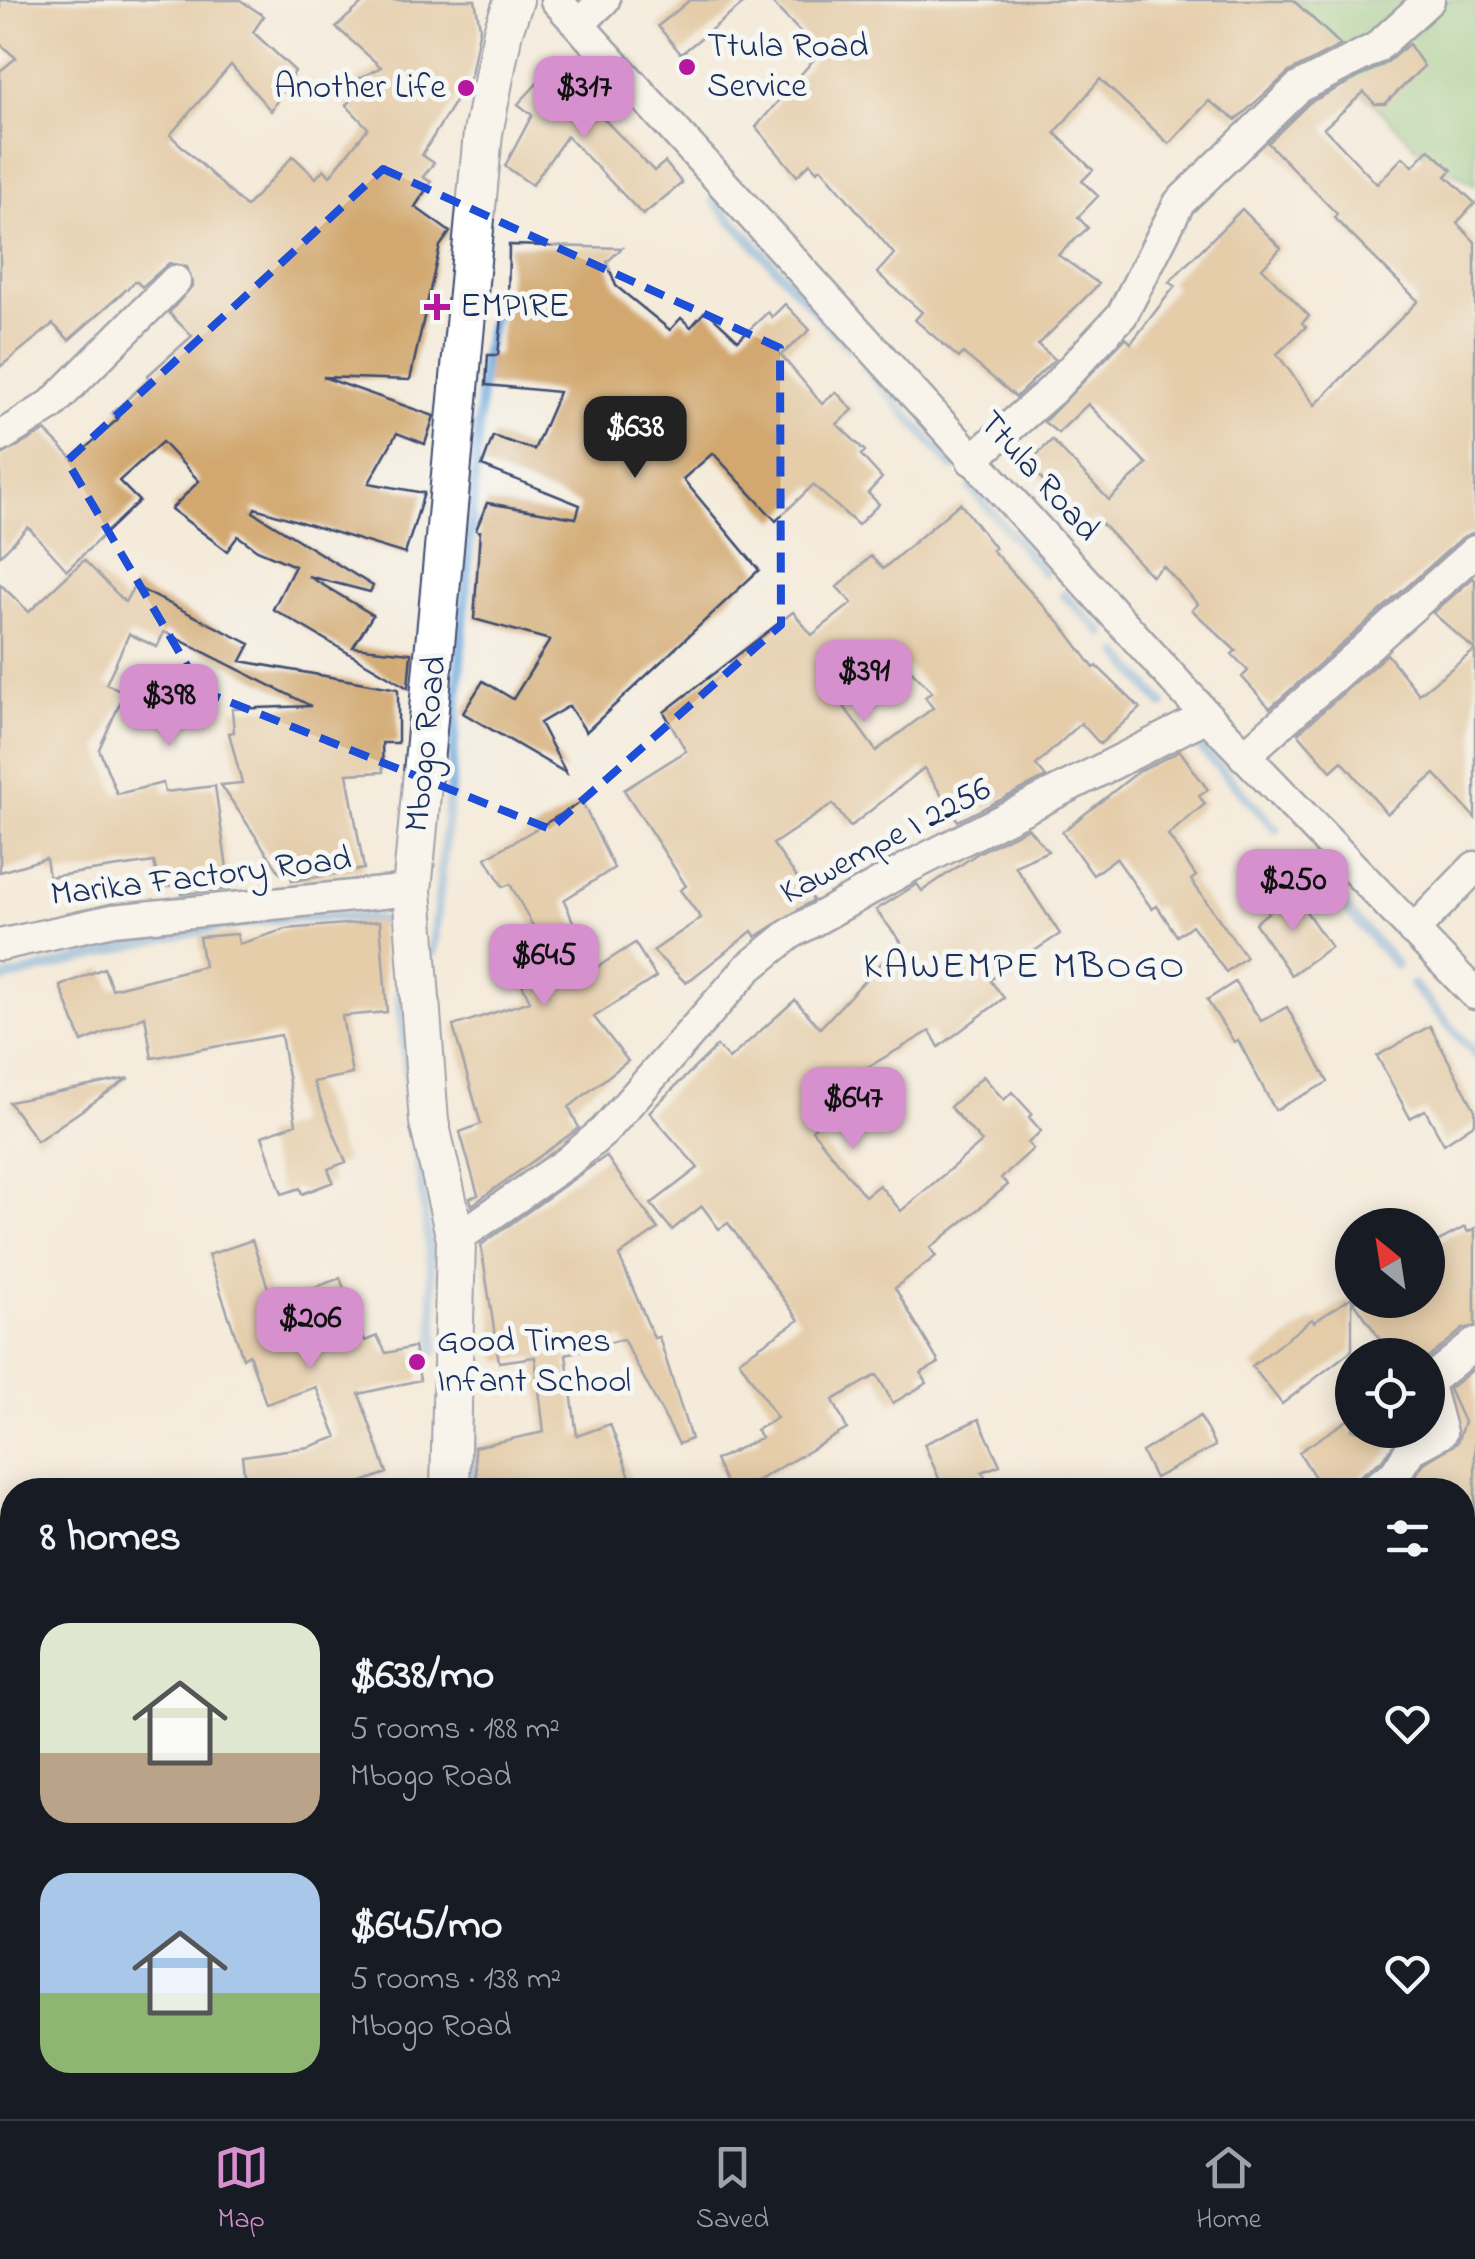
<!DOCTYPE html>
<html lang="en">
<head>
<meta charset="utf-8">
<style>
  body { margin:0; font-family:"Indie Flower",sans-serif; background:#20242c; color:#f1f3f6; height:100vh; display:flex; flex-direction:column; font-size:38px; white-space:nowrap }
  * { box-sizing:border-box; margin:0 }
  p { font-size:32px; color:#9ea1a6 }
  .icon { flex:none; width:55px; height:55px; fill:none; stroke:currentColor; stroke-width:2; stroke-linecap:round; stroke-linejoin:round }
  .map { position:relative; flex:1; overflow:hidden }
  .panel { position:absolute; left:0px; top:1478px; width:1475px; height:642px; display:flex; flex-direction:column; background:#171b24; border-radius:40px 40px 0 0; box-shadow:0 5px 25px #0003 }
  .panel>* { flex:none }
  .needle { width:65px; rotate:330deg }
  .fabs { position:absolute; left:1335px; top:1208px; display:grid; gap:20px }
  .fabs a { display:grid; place-items:center; width:110px; height:110px; border-radius:50%; background:#171b24; box-shadow:0 5px 25px #0003; font-size:50px }
  .price { position:absolute; translate:-50% -85px; padding:0 22px; border-radius:20px; background:#d690ce; color:#111; font-size:32px; line-height:65px; filter:drop-shadow(0 2px 5px #0008) }
  .price::after { content:''; position:absolute; left:50%; top:60px; width:30px; height:22px; margin-left:-15px; background:inherit; clip-path:polygon(0 0,100% 0,50% 100%) }
  .price.on { background:#222; color:#fff }
  ul { padding:0; list-style:none }
  li { display:flex; align-items:center; gap:30px; height:250px; padding:0 40px }
  li span { display:grid; place-items:center; flex:none; width:280px; height:200px; border-radius:30px; color:#555 }
  li>.icon { margin-inline-start:auto }
  span .icon { width:120px; height:120px; fill:#fffc; stroke-width:1 }
  li b { font-size:42px }
  h2 { display:flex; justify-content:space-between; align-items:center; height:120px; padding:0 40px; font-size:42px }
  .tabs { display:flex; justify-content:space-around; align-items:center; height:140px; border-top:2px solid #363941; background:#171b24; font-size:28px; color:#9ea1a6 }
  .tabs a { display:grid; justify-items:center; gap:5px }
  .tabs .on { color:#d690ce }
  .map>svg:first-child { display:block }
  .green { fill:#82c57e; stroke:#4e7a6e; stroke-width:2.5 }
  .lines { fill:none; stroke-linecap:round; stroke-linejoin:round }
  .stream { stroke:#6da9de; stroke-width:10 }
  .building { fill:#d2a86f; fill-rule:evenodd }
  .minor-casing { stroke:#3c4b71; stroke-width:35 }
  .tertiary-casing { stroke:#3c4b71; stroke-width:42 }
  .minor { stroke:#fff; stroke-width:30 }
  .tertiary { stroke:#fff; stroke-width:38 }
  .marked { fill:none; stroke:#1d4ed8; stroke-width:8; stroke-dasharray:20 12; stroke-linejoin:round }
  .poi-dot { fill:#b5179e; stroke:#f6f6f2; stroke-width:4 }
  .labels { text-anchor:middle; dominant-baseline:central; stroke-width:10; stroke-linejoin:round; paint-order:stroke }
  .poi-label { font-size:35px; fill:#1b2f5e; stroke:#f6f6f2; text-anchor:start }
  .street-label { font-size:35px; fill:#1b2f5e; stroke:#f6f6f2 }
  .neighbourhood-label { font-size:38px; letter-spacing:2.5px; fill:#1b2f5e; stroke:#f6f6f2 }
</style>
</head>
<body>
<div class="map">
<svg width="1475" height="2119" viewBox="0 0 1475 2119">
  <rect width="100%" height="100%" fill="#f6f6f2"/>
  <filter id="ink" filterUnits="userSpaceOnUse"><feTurbulence type="fractalNoise" baseFrequency=".01" numOctaves="2"/><feDisplacementMap in="SourceGraphic" scale="20" xChannelSelector="R" yChannelSelector="G"/><feConvolveMatrix kernelMatrix="1 2 1 2 8 2 1 2 1" color-interpolation-filters="sRGB"/></filter>
  <filter id="wash" filterUnits="userSpaceOnUse"><feTurbulence type="fractalNoise" baseFrequency=".0048" numOctaves="4" result="noise"/><feDisplacementMap in="SourceGraphic" scale="40" xChannelSelector="R" yChannelSelector="G"/><feGaussianBlur stdDeviation="2.25" result="paint"/><feColorMatrix in="noise" values="0 0 0 0 0 0 0 0 0 0 0 0 0 0 0 0 0 1.4 0 .05"/><feComposite in="paint" operator="in"/></filter>
  <g filter="url(#wash)">
    <rect width="100%" height="100%" fill="#f4ebdb"/>
    <path class="green" d="M 1271,0 L 1475,0 L 1475,185 L 1425,156 Z"/>
    <g class="lines">
      <path class="stream" d="M 714,201 L 850,348
        M 494,312 L 494,298
        M 866,368 L 953,467
        M 971,488 L 1044,572
        M 1064,595 L 1103,633
        M 1120,654 L 1163,705
        M 1187,733 L 1276,829
        M 1304,860 L 1396,965
        M 398,940 C 399,1078 434,1213 435,1351
        M 433,952 L 451,782 L 484,357 L 493,318
        M 0,980 C 106,953 294,894 397,925
        M 1413,985 L 1475,1054
        M 471,1381 L 473,1490
        M 466,2108 L 466,2119"/>
    </g>
    <g id="blocks">
      <path class="building" d="M 0,0 L 240,0 L 264,16 L 253,32 L 295,71 L 271,111 L 231,65 L 170,135 L 246,207 L 293,156 L 316,178 L 324,169 L 330,176 L 368,128 L 346,105 L 361,89 L 356,80 L 381,67 L 336,27 L 366,0 L 475,0 L 480,27 L 471,75 L 422,155 L 434,163 L 423,177 L 431,182 L 415,207 L 450,232 L 440,246 L 410,380 L 323,377 L 434,416 L 425,444 L 397,433 L 369,483 L 424,493 L 405,554 L 255,508 L 253,512 L 373,586 L 370,592 L 308,576 L 373,615 L 353,647 L 411,653 L 408,688 L 273,609 L 295,566 L 257,550 L 238,536 L 227,551 L 171,509 L 199,481 L 162,442 L 119,481 L 139,501 L 67,570 L 28,527 L 0,556 L 0,456 L 45,431 L 73,459 L 118,419 L 112,413 L 149,379 L 147,376 L 192,336 L 169,313 L 193,285 L 187,267 L 169,263 L 142,287 L 136,281 L 69,340 L 53,324 L 0,367 L 0,71 L 16,58 L 0,44 Z
        M 690,0 L 748,0 L 681,54 L 658,26 Z
        M 769,0 L 1293,0 L 1341,45 L 1289,72 L 1236,120 L 1209,101 L 1169,144 L 1100,79 L 1055,133 L 1093,170 L 1082,181 L 1098,196 L 1078,217 L 1088,228 L 1058,255 L 1099,284 L 1038,345 L 1055,359 L 1016,397 L 963,353 L 959,358 L 915,320 L 922,312 L 877,273 L 894,254 L 821,168 L 817,171 L 810,163 L 797,176 L 756,127 L 820,52 Z
        M 1409,44 L 1424,66 L 1385,104 L 1375,104 L 1364,92 L 1324,128 L 1377,184 L 1403,157 L 1413,166 L 1429,149 L 1452,170 L 1446,176 L 1475,203 L 1457,223 L 1475,242 L 1475,532 L 1463,537 L 1270,708 L 1242,677 L 1248,671 L 1232,654 L 1236,651 L 1192,610 L 1198,604 L 1163,566 L 1152,576 L 1096,518 L 1088,526 L 1027,464 L 1052,440 L 1109,500 L 1147,464 L 1088,404 L 1058,433 L 1044,422 L 1126,338 L 1131,343 L 1175,286 L 1169,282 L 1242,209 L 1281,248 L 1262,268 L 1309,316 L 1302,323 L 1306,327 L 1277,354 L 1315,405 L 1418,301 L 1334,218 L 1337,214 L 1268,143 L 1309,103 L 1385,64 Z
        M 559,60 L 596,99 L 591,104 L 602,117 L 654,171 L 665,162 L 682,183 L 643,215 L 567,136 L 532,185 L 505,166 L 532,115 L 518,104 Z
        M 509,245 L 622,248 L 607,262 L 616,286 L 670,330 L 681,318 L 691,327 L 706,310 L 738,340 L 768,312 L 772,317 L 785,304 L 810,330 L 781,355 L 822,404 L 836,392 L 853,410 L 837,424 L 865,451 L 861,455 L 882,478 L 868,493 L 879,504 L 858,525 L 813,485 L 776,521 L 713,453 L 683,479 L 759,570 L 586,732 L 569,706 L 540,723 L 566,773 L 463,713 L 483,681 L 513,699 L 550,640 L 474,619 L 480,531 L 476,530 L 487,503 L 576,518 L 580,505 L 482,466 L 493,436 L 534,450 L 559,392 L 486,385 L 488,355 L 498,355 L 503,308 L 508,309 Z
        M 960,503 L 995,548 L 992,550 L 1064,628 L 1094,668 L 1097,666 L 1140,708 L 1100,744 L 1081,723 L 1036,765 L 1046,777 L 958,821 L 924,768 L 850,827 L 833,804 L 773,844 L 813,900 L 756,937 L 752,931 L 686,983 L 653,951 L 701,918 L 680,890 L 686,886 L 624,790 L 686,751 L 664,712 L 793,612 L 812,635 L 852,603 L 837,587 L 871,556 L 883,569 ZM 896,655 L 932,692 L 925,697 L 933,708 L 876,751 L 840,701 Z
        M 84,560 L 125,602 L 134,586 L 250,644 L 241,661 L 398,689 L 398,743 L 382,743 L 383,772 L 347,774 L 364,869 L 292,881 L 290,872 L 281,874 L 221,785 L 242,783 L 229,733 L 234,732 L 232,709 L 311,706 L 164,632 L 157,647 L 129,634 L 106,684 L 125,692 L 99,749 L 117,794 L 163,783 L 165,792 L 215,786 L 230,889 L 182,894 L 180,884 L 160,888 L 154,862 L 49,877 L 46,858 L 0,872 L 0,584 L 29,612 Z
        M 1473,578 L 1475,580 L 1475,650 L 1433,613 Z
        M 1475,650 L 1475,818 L 1435,774 L 1387,814 L 1342,761 L 1331,771 L 1298,733 L 1387,654 L 1419,694 Z
        M 1180,751 L 1208,790 L 1199,796 L 1205,804 L 1168,835 L 1196,876 L 1191,880 L 1246,957 L 1226,972 L 1192,925 L 1177,936 L 1157,906 L 1152,909 L 1116,858 L 1093,875 L 1062,832 L 1138,772 Z
        M 582,802 L 614,868 L 564,900 L 593,970 L 635,943 L 656,977 L 594,1017 L 628,1061 L 569,1107 L 579,1128 L 472,1205 L 470,1198 L 478,1195 L 460,1132 L 481,1124 L 453,1026 L 530,1001 L 513,965 L 546,950 L 510,884 L 503,887 L 486,858 Z
        M 1028,828 L 1048,851 L 1015,866 L 1060,934 L 990,980 L 1004,998 L 939,1047 L 930,1031 L 868,1067 L 874,1074 L 812,1130 L 865,1196 L 879,1185 L 901,1211 L 982,1142 L 950,1107 L 983,1076 L 1004,1100 L 1012,1092 L 1032,1114 L 1029,1117 L 1041,1131 L 1028,1143 L 1033,1149 L 1001,1178 L 1008,1185 L 930,1248 L 936,1256 L 895,1288 L 939,1363 L 921,1373 L 927,1383 L 893,1403 L 877,1375 L 833,1400 L 847,1429 L 741,1490 L 729,1490 L 715,1460 L 761,1438 L 756,1430 L 777,1418 L 739,1360 L 799,1320 L 728,1223 L 719,1229 L 702,1206 L 672,1230 L 651,1204 L 698,1168 L 649,1112 L 717,1046 L 729,1059 L 795,1000 L 820,1028 L 901,942 L 876,910 L 917,884 L 922,891 L 978,853 Z
        M 1293,893 L 1331,947 L 1291,975 L 1255,923 Z
        M 380,921 L 387,1012 L 342,1016 L 352,1074 L 313,1082 L 346,1162 L 328,1169 L 333,1182 L 302,1194 L 300,1188 L 282,1194 L 262,1136 L 296,1124 L 281,1035 L 152,1058 L 145,1016 L 82,1042 L 60,986 L 104,968 L 112,989 L 204,966 L 199,937 L 237,934 L 239,944 L 286,929 Z
        M 1235,982 L 1261,1021 L 1287,1007 L 1328,1082 L 1275,1110 L 1238,1040 L 1234,1042 L 1207,1000 Z
        M 1430,1026 L 1475,1110 L 1475,1123 L 1444,1144 L 1425,1110 L 1410,1118 L 1377,1056 Z
        M 129,1078 L 37,1141 L 9,1102 Z
        M 606,1156 L 658,1229 L 619,1256 L 654,1338 L 659,1337 L 691,1439 L 679,1444 L 623,1339 L 566,1354 L 577,1436 L 610,1424 L 635,1490 L 478,1490 L 474,1447 L 544,1432 L 535,1357 L 499,1362 L 481,1245 Z
        M 1465,1227 L 1468,1232 L 1475,1228 L 1475,1326 L 1463,1329 L 1428,1358 L 1391,1355 L 1353,1300 L 1428,1300 L 1428,1247 Z
        M 252,1240 L 273,1303 L 340,1278 L 365,1341 L 377,1336 L 386,1353 L 414,1347 L 420,1380 L 359,1394 L 387,1473 L 341,1490 L 246,1490 L 242,1456 L 309,1447 L 337,1437 L 316,1387 L 266,1404 L 249,1354 L 243,1358 L 208,1255 Z
        M 1352,1297 L 1352,1350 L 1282,1404 L 1252,1366 L 1312,1319 L 1314,1322 Z
        M 1475,1368 L 1475,1535 L 1462,1513 L 1462,1490 L 1449,1490 L 1443,1479 L 1429,1490 L 1405,1490 L 1424,1463 L 1457,1443 L 1464,1422 L 1449,1389 Z
        M 1200,1416 L 1215,1446 L 1155,1478 L 1142,1452 Z
        M 1352,1417 L 1352,1430 L 1404,1431 L 1381,1461 L 1361,1475 L 1353,1490 L 1323,1490 L 1299,1452 Z
        M 979,1419 L 1000,1465 L 982,1472 L 986,1479 L 962,1490 L 944,1490 L 924,1444 Z"/>
    </g>
  </g>
  <g filter="url(#ink)">
    <use href="#blocks" fill-opacity="0" stroke="#3c4b71" stroke-width="2.5"/>
    <g class="lines">
      <defs>
        <path id="minor" d="M 556,0 L 1207,716 L 1475,994
          M 580,23 L 604,0
          M 0,437 L 51,405 L 175,281
          M 972,460 L 1052,390 L 1122,315 L 1179,203 L 1298,88 L 1376,48 L 1429,0
          M 1244,756 L 1475,551
          M 1413,931 L 1475,867
          M 0,945 L 113,920 L 412,890
          M 456,1239 L 569,1161 L 604,1131 L 748,968 L 790,934 L 911,866 L 1207,716
          M 1428,1382 L 1475,1344
          M 1372,1490 L 1395,1474 L 1411,1449 L 1441,1433 L 1428,1385
          M 1176,2108 L 1185,2119
          M 297,2119 L 316,2108"/>
        <path id="tertiary" d="M 450,1490 L 456,1239 L 429,1122 L 412,890 L 483,133 L 503,31 L 514,0
          M 444,2119 L 446,2108"/>
      </defs>
      <use href="#minor" class="minor-casing"/>
      <use href="#tertiary" class="tertiary-casing"/>
      <use href="#minor" class="minor"/>
      <use href="#tertiary" class="tertiary"/>
    </g>
  </g>
  <path d="M0 0H1475V2119H0ZM 383,169 L 780,348 L 781,625 L 550,829 L 202,691 L 67,461 Z" fill="#f4ebdb" fill-opacity=".55" fill-rule="evenodd"/>
  <path class="marked" d="M 383,169 L 780,348 L 781,625 L 550,829 L 202,691 L 67,461 Z"/>
  <g class="poi-dot">
    <circle cx="687" cy="67" r="10"/>
    <circle cx="466" cy="88" r="10"/>
    <path d="M432 292h10v10h10v10h-10v10h-10v-10h-10v-10h10z"/>
    <circle cx="417" cy="1362" r="10"/>
  </g>
  <g class="labels">
    <g class="poi-label">
      <text x="707" y="47">Ttula Road<tspan x="707" dy="40">Service</tspan></text>
      <text x="446" y="88" text-anchor="end">Another Life</text>
      <text x="460" y="307">EMPIRE</text>
      <text x="437" y="1342">Good Times<tspan x="437" dy="40">Infant School</tspan></text>
    </g>
    <g class="street-label">
      <text transform="translate(1038 477) rotate(48)">Ttula Road</text>
      <text transform="translate(427 744) rotate(-84)">Mbogo Road</text>
      <text transform="translate(886 842) rotate(-28)">Kawempe I 2256</text>
      <text transform="translate(201 878) rotate(-7)">Marika Factory Road</text>
    </g>
    <g class="neighbourhood-label">
      <text x="1025" y="968">KAWEMPE MBOGO</text>
    </g>
  </g>
</svg>
<div class="fabs">
<a><svg class="needle" viewBox="-14 -14 28 28"><path d="M0-13l5 13h-10z" fill="#e53935"/><path d="M0 13l5-13h-10z" fill="#9ea1a6"/></svg></a>
<a><svg class="icon" aria-label="locate" viewBox="0 0 24 24"><circle cx="12" cy="12" r="6"/><path d="M12 2v4M12 18v4M2 12h4M18 12h4"/></svg></a>
</div>
<b class="price" style="left:584px;top:141px">$317</b>
<b class="price on" style="left:635px;top:481px">$638</b>
<b class="price" style="left:864px;top:725px">$391</b>
<b class="price" style="left:169px;top:749px">$398</b>
<b class="price" style="left:1293px;top:934px">$250</b>
<b class="price" style="left:544px;top:1009px">$645</b>
<b class="price" style="left:853px;top:1152px">$647</b>
<b class="price" style="left:310px;top:1372px">$206</b>
<section class="panel">
<h2>8 homes<svg class="icon" aria-label="filters" viewBox="0 0 24 24"><path d="M4 7h16M4 17h16"/><circle cx="9" cy="7" r="2"/><circle cx="15" cy="17" r="2"/></svg></h2>
<ul>
<li><span style="background:linear-gradient(#dfe7d0 65%,#b9a48a 0)"><svg class="icon" aria-label="home" viewBox="0 0 24 24"><path d="M3 11l9-7 9 7M6 9v11h12V9"/></svg></span><div><b>$638/mo</b><p>5 rooms · 188 m²</p><p>Mbogo Road</p></div><svg class="icon" aria-label="heart" viewBox="0 0 24 24"><path d="M12 20l-8-8c-3-5 5-10 8-4 3-6 11-1 8 4z"/></svg></li>
<li><span style="background:linear-gradient(#a9c7e8 60%,#8fb573 0)"><svg class="icon" aria-label="home" viewBox="0 0 24 24"><path d="M3 11l9-7 9 7M6 9v11h12V9"/></svg></span><div><b>$645/mo</b><p>5 rooms · 138 m²</p><p>Mbogo Road</p></div><svg class="icon" aria-label="heart" viewBox="0 0 24 24"><path d="M12 20l-8-8c-3-5 5-10 8-4 3-6 11-1 8 4z"/></svg></li>
</ul>
</section>
</div>
<nav class="tabs">
<a class="on"><svg class="icon" aria-label="map" viewBox="0 0 24 24"><path d="M3 6l6-2 6 2 6-2v14l-6 2-6-2-6 2zM9 4v14M15 6v14"/></svg>Map</a>
<a><svg class="icon" aria-label="saved" viewBox="0 0 24 24"><path d="M7 4h10v16l-5-4-5 4z"/></svg>Saved</a>
<a><svg class="icon" aria-label="home" viewBox="0 0 24 24"><path d="M3 11l9-7 9 7M6 9v11h12V9"/></svg>Home</a>
</nav>
</body>
</html>
